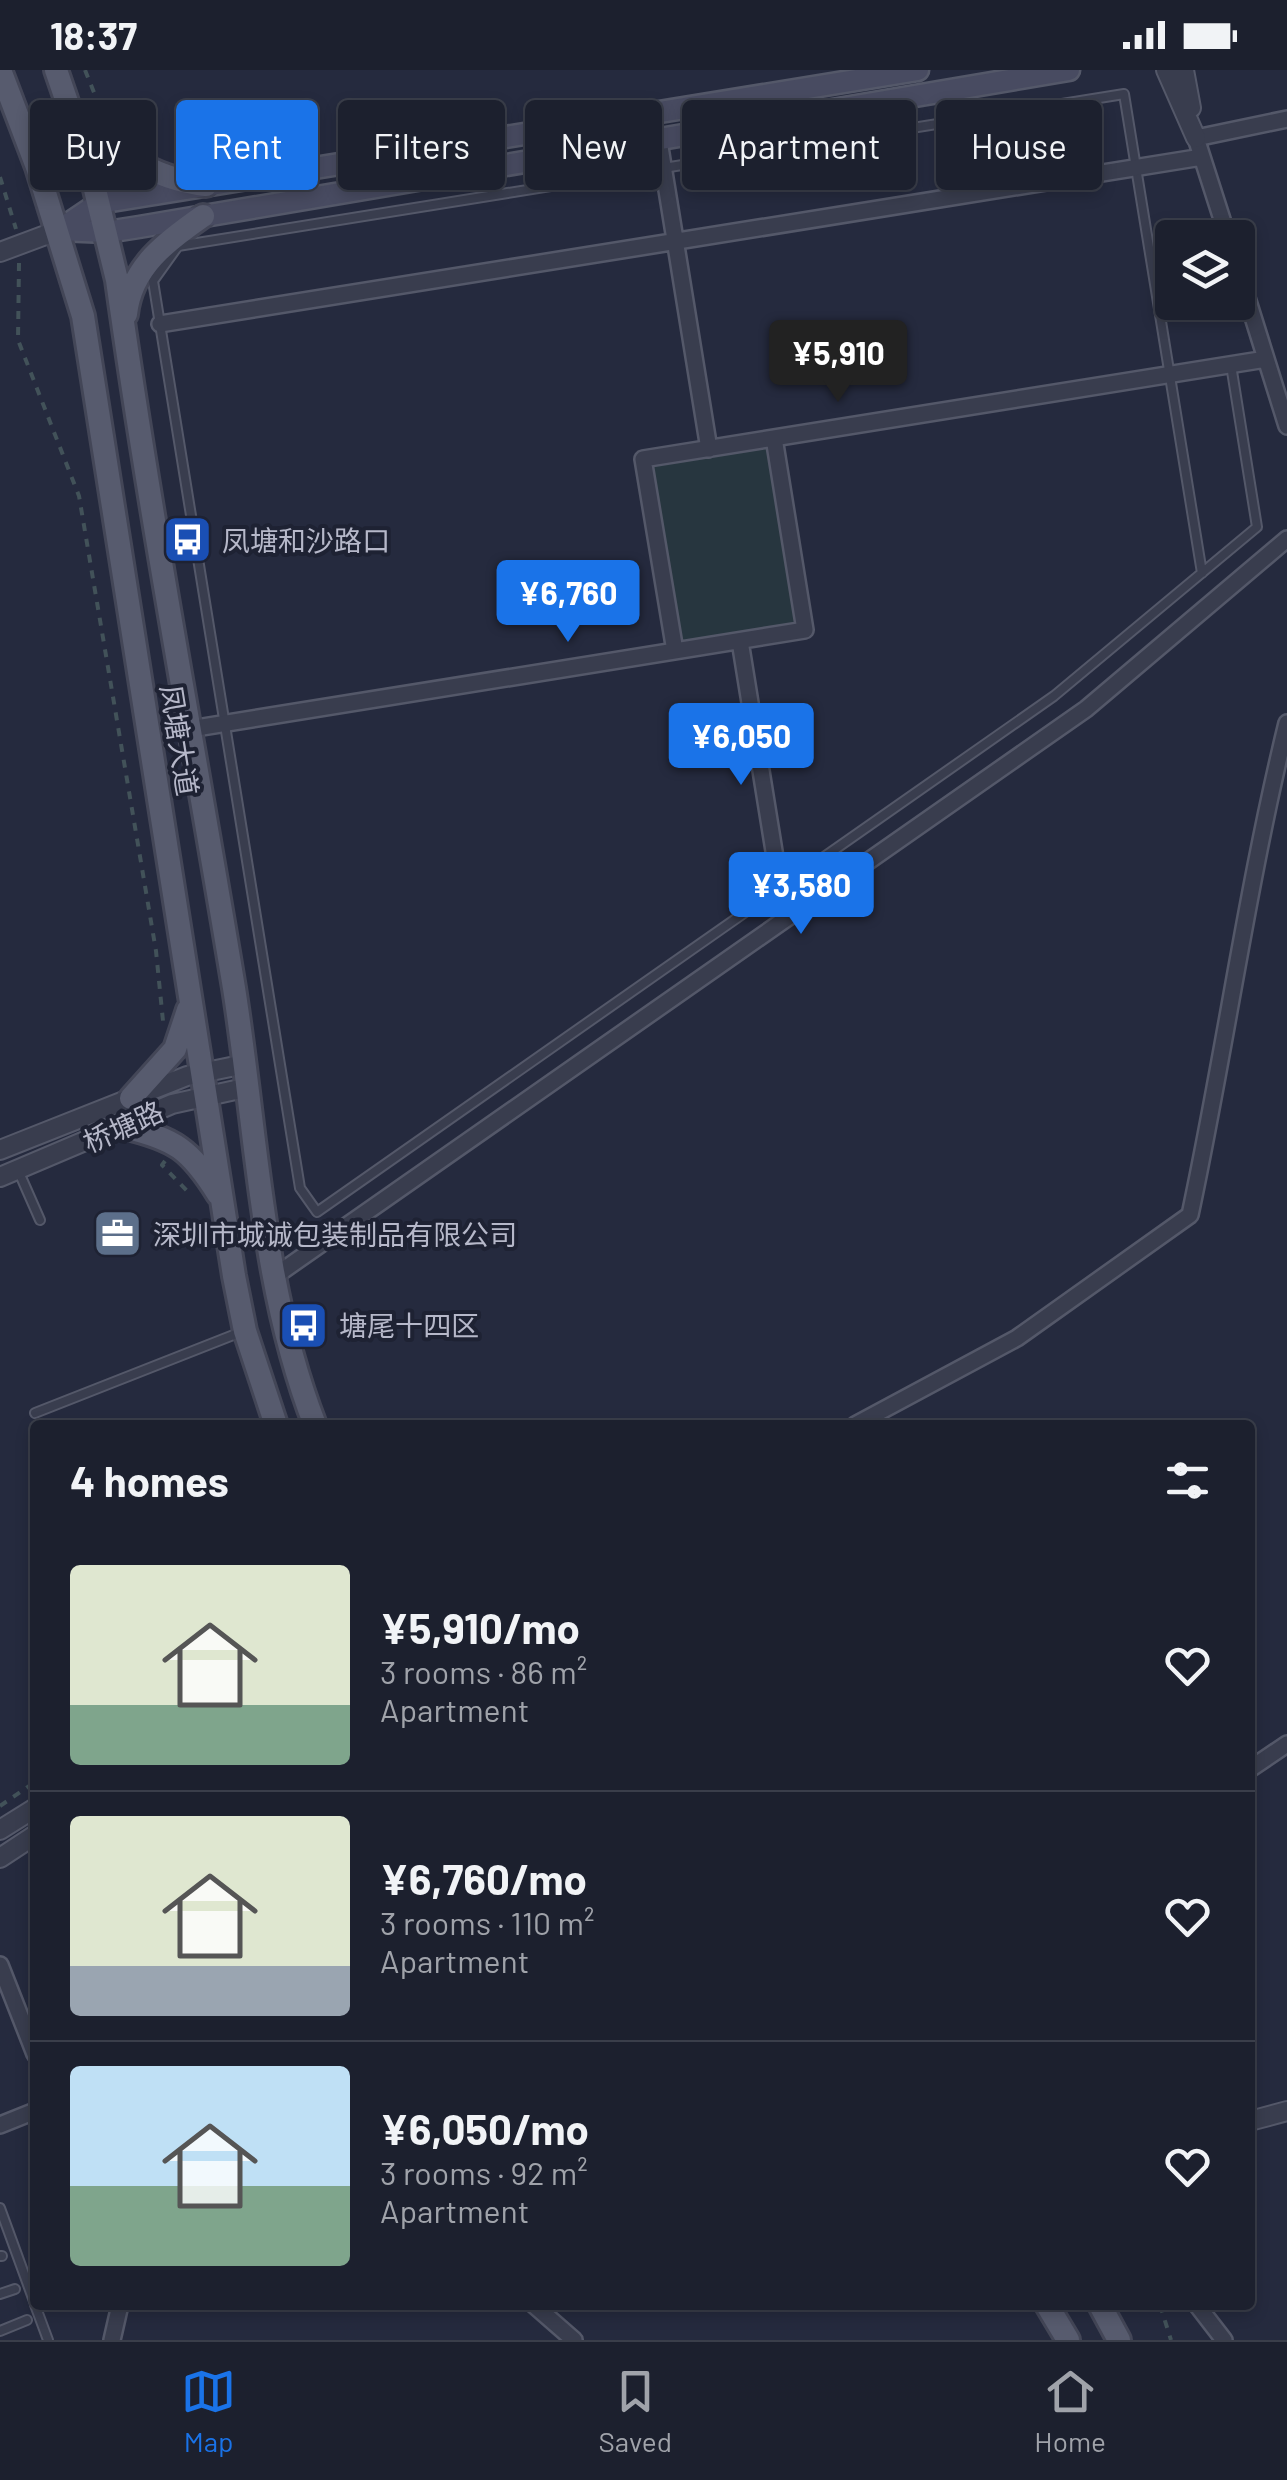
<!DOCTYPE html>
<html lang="en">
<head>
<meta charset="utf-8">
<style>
  body { margin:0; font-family:Barlow,"Noto Sans SC",sans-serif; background:#292d3a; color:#f1f3f6; height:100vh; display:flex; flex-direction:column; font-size:38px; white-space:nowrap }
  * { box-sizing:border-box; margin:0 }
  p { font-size:32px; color:#a0a3aa }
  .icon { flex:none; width:55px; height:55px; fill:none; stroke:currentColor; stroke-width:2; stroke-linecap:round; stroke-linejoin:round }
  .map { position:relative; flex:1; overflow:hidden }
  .side { position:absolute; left:30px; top:1350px; width:1225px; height:890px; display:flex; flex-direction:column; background:#1c202e; border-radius:10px; box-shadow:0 5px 15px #0003,0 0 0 2px #3a3e4a }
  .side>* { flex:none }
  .guide { position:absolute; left:30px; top:30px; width:1228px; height:90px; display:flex; gap:20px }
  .fabs { position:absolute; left:1155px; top:150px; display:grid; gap:20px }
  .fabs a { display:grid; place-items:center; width:100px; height:100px; border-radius:10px; background:#1c202e; box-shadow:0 5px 15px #0003,0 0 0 2px #3a3e4a; font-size:50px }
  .price { position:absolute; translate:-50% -85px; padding:0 22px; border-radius:10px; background:#1a73e8; color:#fff; font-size:32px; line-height:65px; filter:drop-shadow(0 2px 5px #0008) }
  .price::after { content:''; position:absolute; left:50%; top:60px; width:30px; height:22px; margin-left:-15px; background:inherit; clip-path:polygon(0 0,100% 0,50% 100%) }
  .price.selected { background:#222; color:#fff }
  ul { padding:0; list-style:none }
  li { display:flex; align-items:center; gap:30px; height:250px; padding:0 40px }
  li+li { border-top:2px solid #3a3e4a }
  li span { display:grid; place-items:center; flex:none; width:280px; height:200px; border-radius:10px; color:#555 }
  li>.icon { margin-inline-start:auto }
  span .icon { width:120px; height:120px; fill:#fffc; stroke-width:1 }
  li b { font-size:42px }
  h2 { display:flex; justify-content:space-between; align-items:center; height:120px; padding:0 40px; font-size:42px }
  .pill { padding:0 35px; border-radius:10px; background:#1c202e; box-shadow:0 5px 15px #0003,0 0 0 2px #3a3e4a; font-size:35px; line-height:90px }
  .pill.selected { background:#1a73e8; color:#fff }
  .status { display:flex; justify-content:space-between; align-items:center; height:70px; padding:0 50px; background:#1c202e; direction:ltr }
  .status svg { height:28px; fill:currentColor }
  .menu { display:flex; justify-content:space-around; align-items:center; height:140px; border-top:2px solid #3a3e4a; background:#1c202e; font-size:28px; color:#a0a3aa }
  .menu a { display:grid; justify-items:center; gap:5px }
  .menu .selected { color:#1a73e8 }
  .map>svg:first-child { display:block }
  .green { fill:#27363f }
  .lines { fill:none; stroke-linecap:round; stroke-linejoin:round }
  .service-casing { stroke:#545869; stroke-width:12 }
  .minor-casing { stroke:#545869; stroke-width:20 }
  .tertiary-casing { stroke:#545869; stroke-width:22 }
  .secondary-casing { stroke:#545869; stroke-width:25 }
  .primary-casing { stroke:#434657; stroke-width:28 }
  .path { stroke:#425259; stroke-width:4; stroke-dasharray:8 8; stroke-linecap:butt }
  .service { stroke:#393d4e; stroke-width:8 }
  .minor { stroke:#393d4e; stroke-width:15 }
  .tertiary { stroke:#393d4e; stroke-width:18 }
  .secondary { stroke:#484b61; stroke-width:20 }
  .primary { stroke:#575b6e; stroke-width:22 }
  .labels { text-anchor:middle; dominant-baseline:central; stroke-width:8; stroke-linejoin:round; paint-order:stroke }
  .poi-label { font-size:28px; fill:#b6b8c9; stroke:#1e2233; text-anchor:start }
  .street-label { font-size:28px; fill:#b6b8c9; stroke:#1e2233 }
</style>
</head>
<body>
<div class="status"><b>18:37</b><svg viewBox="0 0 49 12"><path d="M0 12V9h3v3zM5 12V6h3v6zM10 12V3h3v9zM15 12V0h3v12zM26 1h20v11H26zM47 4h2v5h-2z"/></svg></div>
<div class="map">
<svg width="1287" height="2270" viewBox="0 0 1287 2270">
  <rect width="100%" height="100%" fill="#252a3e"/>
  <path class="green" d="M 767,378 L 796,553 L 682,572 L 653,397 Z"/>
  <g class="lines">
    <defs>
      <path id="service" d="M 1202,503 L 1124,24 L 178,176 L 153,211 L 300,1118 L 317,1142 L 1054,626 L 1257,457 L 1231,295
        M 18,1100 L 40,1150
        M 35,1343 L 241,1262
        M 0,2138 L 35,2234
        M 0,2186 L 2,2186
        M 0,2224 L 15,2219
        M 35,2235 L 48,2270
        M 0,2261 L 27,2250"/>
      <path id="minor" d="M 659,71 L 709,379
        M 1228,168 L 1196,68 L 1287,49
        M 1238,199 L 1287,356
        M 160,254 L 1202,87
        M 740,571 L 780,818 L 798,842
        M 675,581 L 643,389 L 1266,289
        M 190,659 L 805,560 L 774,368
        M 275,1206 L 1086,639 L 1287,469
        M 855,1355 L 1017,1268 L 1190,1145 C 1225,981 1247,816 1287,653
        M 1250,1699 L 1287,1674
        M 0,1895 L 35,1984
        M 0,2055 L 35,2041
        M 534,2235 L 574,2270
        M 1197,2235 L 1224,2270
        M 112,2270 L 120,2235"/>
      <path id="tertiary" d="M 1166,0 L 1196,68
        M 1184,0 L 1191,38
        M 0,182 L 59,160
        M 0,1080 L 187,1006 L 245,994
        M 0,1107 L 172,1034 L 249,1017
        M 0,1760 L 35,1738
        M 0,1788 L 35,1765
        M 1250,2051 L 1287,2041"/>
      <path id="secondary" d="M 59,160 L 107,162 L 139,157 L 1069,0
        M 59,160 L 99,133 L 918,0"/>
      <path id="primary" d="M 0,0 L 37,97 L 83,246 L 234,1206 L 245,1261 L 276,1355
        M 56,0 L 90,99 L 117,210 C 150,447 195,682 234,918 C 257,1063 261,1217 315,1355
        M 73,41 C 114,80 148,108 206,115
        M 126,244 C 131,197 167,171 203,146
        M 131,1028 L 175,979 L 188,940
        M 124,1057 C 175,1069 190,1079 218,1124
        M 1047,2235 L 1068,2270
        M 1100,2235 L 1119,2270"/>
    </defs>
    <use href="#service" class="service-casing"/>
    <use href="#minor" class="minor-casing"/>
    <use href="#tertiary" class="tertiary-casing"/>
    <use href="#secondary" class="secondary-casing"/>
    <use href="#primary" class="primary-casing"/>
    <path class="path" d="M 85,0 L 99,35
      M 0,107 L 16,159
      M 19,193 L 18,270 L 79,426 L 156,881 L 163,951
      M 165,1091 L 162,1095 L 190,1124
      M 0,1736 L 35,1712
      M 1160,2235 L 1171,2270"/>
    <use href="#service" class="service"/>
    <use href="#minor" class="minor"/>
    <use href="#tertiary" class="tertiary"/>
    <use href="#secondary" class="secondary"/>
    <use href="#primary" class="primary"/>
  </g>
  <defs>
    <symbol id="bus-square" viewBox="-11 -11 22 22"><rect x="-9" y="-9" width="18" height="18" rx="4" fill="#1a4fb4" stroke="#1e2233"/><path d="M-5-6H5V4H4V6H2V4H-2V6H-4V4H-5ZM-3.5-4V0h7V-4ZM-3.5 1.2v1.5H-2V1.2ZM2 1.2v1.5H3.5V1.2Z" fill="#fff"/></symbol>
    <symbol id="office-square" viewBox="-11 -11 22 22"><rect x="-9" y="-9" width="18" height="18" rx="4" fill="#5c6f8a" stroke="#1e2233"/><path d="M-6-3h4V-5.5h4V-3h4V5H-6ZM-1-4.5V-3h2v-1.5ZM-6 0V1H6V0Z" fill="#fff"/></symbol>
  </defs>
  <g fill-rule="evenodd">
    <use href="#bus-square" x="160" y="442" width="55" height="55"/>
    <use href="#office-square" x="90" y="1136" width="55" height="55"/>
    <use href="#bus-square" x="276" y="1228" width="55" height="55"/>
  </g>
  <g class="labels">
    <g class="poi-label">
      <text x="222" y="470">凤塘和沙路口</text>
      <text x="153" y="1164">深圳市城诚包装制品有限公司</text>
      <text x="339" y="1255">塘尾十四区</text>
    </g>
    <g class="street-label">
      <text transform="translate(180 670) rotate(81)">凤塘大道</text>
      <text transform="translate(123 1056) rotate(-24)">桥塘路</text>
    </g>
  </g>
</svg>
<div class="fabs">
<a><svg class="icon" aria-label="layers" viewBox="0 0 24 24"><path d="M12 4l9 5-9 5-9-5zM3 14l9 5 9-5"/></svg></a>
</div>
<b class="price selected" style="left:838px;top:335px">¥5,910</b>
<b class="price" style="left:568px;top:575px">¥6,760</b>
<b class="price" style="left:741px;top:718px">¥6,050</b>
<b class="price" style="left:801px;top:867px">¥3,580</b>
<div class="guide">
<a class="pill">Buy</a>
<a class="pill selected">Rent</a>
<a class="pill">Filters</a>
<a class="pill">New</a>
<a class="pill">Apartment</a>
<a class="pill">House</a>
</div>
<section class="side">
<h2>4 homes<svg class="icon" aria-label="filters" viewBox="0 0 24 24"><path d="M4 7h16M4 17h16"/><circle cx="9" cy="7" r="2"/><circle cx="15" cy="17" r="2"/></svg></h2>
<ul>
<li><span style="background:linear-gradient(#dfe7d0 70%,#7fa58c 0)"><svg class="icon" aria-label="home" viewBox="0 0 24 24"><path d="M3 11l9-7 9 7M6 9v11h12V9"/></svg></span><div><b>¥5,910/mo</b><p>3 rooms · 86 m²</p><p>Apartment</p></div><svg class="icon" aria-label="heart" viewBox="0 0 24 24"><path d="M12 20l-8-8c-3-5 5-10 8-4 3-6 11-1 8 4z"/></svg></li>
<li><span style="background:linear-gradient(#dfe7d0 75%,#9aa5b1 0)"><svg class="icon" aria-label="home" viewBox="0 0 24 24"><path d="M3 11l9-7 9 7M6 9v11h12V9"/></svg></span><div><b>¥6,760/mo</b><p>3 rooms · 110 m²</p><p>Apartment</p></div><svg class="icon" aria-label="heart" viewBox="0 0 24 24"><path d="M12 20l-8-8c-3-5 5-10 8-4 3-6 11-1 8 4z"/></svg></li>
<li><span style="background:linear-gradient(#bfe0f5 60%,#7fa58c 0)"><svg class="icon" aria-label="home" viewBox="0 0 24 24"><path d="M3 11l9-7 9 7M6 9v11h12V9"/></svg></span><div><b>¥6,050/mo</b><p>3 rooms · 92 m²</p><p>Apartment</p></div><svg class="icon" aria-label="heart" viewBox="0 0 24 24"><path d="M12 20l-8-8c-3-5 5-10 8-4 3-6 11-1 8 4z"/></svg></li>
</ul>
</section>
</div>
<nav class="menu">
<a class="selected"><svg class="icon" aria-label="map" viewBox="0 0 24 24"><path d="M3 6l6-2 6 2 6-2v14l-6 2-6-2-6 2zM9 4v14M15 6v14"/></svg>Map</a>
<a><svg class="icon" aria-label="saved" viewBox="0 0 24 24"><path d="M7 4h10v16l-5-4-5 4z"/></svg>Saved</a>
<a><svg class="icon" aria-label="home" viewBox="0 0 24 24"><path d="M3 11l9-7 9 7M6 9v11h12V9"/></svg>Home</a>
</nav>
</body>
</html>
